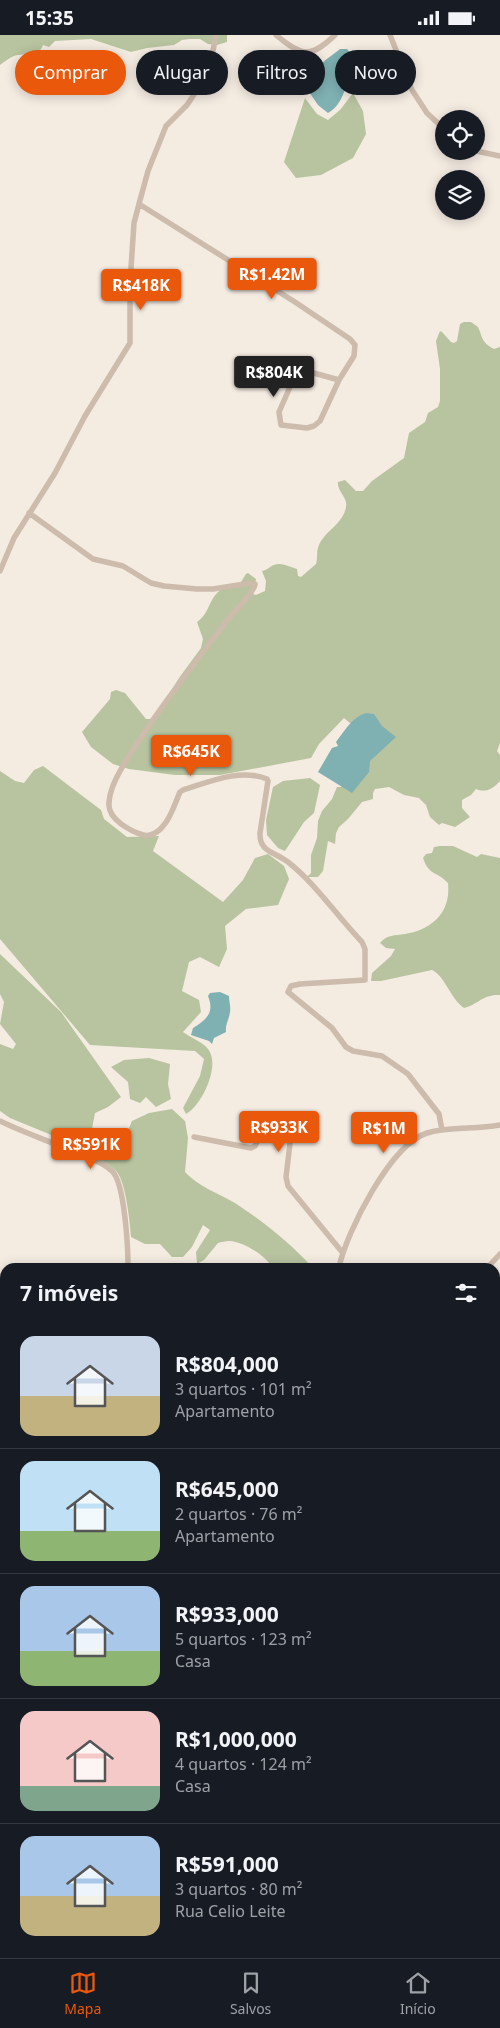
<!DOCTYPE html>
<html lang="pt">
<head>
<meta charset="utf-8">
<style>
  body { margin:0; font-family:"Noto Sans",sans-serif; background:#242831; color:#f1f3f6; height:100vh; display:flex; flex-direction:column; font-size:19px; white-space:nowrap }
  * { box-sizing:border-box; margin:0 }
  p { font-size:16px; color:#9ea1a6 }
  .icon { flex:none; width:28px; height:28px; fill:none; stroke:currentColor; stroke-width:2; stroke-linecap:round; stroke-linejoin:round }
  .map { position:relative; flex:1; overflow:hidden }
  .panel { position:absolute; left:0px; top:1228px; width:500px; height:696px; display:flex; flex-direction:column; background:#171b24; border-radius:15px 15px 0 0; box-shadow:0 2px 12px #0003 }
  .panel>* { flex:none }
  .guide { position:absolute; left:15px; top:15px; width:470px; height:45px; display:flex; gap:10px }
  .fabs { position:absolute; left:435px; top:75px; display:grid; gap:10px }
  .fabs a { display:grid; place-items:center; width:50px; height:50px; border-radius:50%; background:#171b24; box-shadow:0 2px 12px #0003; font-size:25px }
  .price { position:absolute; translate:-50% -42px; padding:0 11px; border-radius:5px; background:#ea580c; color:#fff; font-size:16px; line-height:32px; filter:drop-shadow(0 1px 2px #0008) }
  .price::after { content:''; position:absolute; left:50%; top:30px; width:15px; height:11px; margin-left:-8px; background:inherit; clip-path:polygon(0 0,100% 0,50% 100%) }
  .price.on { background:#222; color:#fff }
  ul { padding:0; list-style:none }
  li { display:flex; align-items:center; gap:15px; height:125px; padding:0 20px }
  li+li { border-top:1px solid #363941 }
  li span { display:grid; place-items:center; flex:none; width:140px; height:100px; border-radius:15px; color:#555 }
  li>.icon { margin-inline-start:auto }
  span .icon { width:60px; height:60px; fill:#fffc; stroke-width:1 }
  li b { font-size:21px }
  h2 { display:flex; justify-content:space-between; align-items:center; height:60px; padding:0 20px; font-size:21px }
  .tag { padding:0 18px; border-radius:22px; background:#171b24; box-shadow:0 2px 12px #0003; font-size:18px; line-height:45px }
  .tag.on { background:#ea580c; color:#fff }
  .status { display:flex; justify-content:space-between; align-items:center; height:35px; padding:0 25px; background:#171b24; direction:ltr }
  .status svg { height:14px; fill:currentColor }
  .tabs { display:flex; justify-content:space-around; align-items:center; height:70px; border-top:1px solid #363941; background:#171b24; font-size:14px; color:#9ea1a6 }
  .tabs a { display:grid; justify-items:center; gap:2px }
  .tabs .on { color:#ea580c }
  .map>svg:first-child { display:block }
  .green { fill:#b8c4a0 }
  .water { fill:#7fb0b2 }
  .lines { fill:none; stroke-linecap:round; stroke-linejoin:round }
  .minor { stroke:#cdbbac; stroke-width:5.5 }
</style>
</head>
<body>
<div class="status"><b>15:35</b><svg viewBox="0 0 49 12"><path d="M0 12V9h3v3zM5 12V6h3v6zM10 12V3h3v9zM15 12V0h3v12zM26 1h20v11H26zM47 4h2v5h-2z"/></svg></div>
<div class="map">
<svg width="500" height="1923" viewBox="0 0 500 1923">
  <rect width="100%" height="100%" fill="#f4ebe1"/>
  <path class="green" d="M 0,0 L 227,0 L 227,7 L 217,10 L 208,9 L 200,4 L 190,4 L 182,5 L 174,10 L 147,13 L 131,17 L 91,4 L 55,6 L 49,12 L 43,10 C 38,24 26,17 14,21 C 9,23 4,27 0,30 Z
    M 353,58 L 363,76 L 366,99 L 353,123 L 321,140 L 296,143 L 284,127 L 305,63 L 317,79 L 328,85 L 340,75 Z
    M 464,287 L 471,287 L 478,292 C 483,303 481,307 494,314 L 500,312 L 500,708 L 497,716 L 500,720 L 500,746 C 493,754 486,758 476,754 L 471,760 L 462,765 L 462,773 L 470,782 L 455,792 L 442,788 L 439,790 L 430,782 L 426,770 L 419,763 L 404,760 L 389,752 L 375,754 L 373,758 L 373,764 L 362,767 L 348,784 L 339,792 L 336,798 L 335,809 L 328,806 L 323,836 L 318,842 L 307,842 L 311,838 L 311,820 L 317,803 L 318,786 L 322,776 L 332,764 L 337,752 L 341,752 L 352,733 L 351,689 L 344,683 L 319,709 L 311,723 L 220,740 L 175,740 L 129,734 L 113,729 L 91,712 L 82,697 L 110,664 L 111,657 L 116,655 L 125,658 L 146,684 L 151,684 L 163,669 L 179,643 L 201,613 L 203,604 L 197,587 C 209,579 208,567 218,557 C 225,551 233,550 241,547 L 246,539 L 248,538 L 256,544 L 253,559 L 256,560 L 265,556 L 266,546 L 262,536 C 268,535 270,531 274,530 C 281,527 290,532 297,534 L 298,541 L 301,542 L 316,529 C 318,523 316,516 319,510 C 325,496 343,489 346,472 C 348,462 337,457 338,447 L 345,445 L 356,456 L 363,456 L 372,446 L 404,423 L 409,398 L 425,387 L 428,378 L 438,372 L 440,366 L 440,334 L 436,306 L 440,296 L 442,297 L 451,307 L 454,308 L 457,306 L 460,289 Z
    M 43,731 L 101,775 L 104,784 L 127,802 L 159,801 L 153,816 L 223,867 L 243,845 L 255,823 L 268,819 L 284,831 L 289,844 L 278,870 L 246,874 L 225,891 L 227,914 L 219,932 L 200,922 L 189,927 L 182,956 L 199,965 L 201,977 L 183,997 C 190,1002 204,1008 208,1014 C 221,1030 202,1070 186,1079 L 183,1073 L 200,1041 L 204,1024 L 195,1016 L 90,1010 L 0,904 L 0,736 L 15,746 L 24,748 L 34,735 Z
    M 310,743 L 320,750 L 314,778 L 304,787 L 285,816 L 278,813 L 267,800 L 266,785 L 273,752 L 283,746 Z
    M 440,811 L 453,811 L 477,822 L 481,819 L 500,823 L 500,960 C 483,959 479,969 464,973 C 450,963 445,941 432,935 L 381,946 L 371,946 L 372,938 L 391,921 L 395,914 L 386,913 L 380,908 C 388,899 394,901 405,899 C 433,894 451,877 448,848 C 437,836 429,841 423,823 L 426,819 L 432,818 L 434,812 Z
    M 0,919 L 61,977 L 121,1062 L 108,1072 L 95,1078 L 88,1115 L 10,1083 L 0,1076 L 0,1009 L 13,1014 L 16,1009 L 0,989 L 4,967 L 0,959 Z
    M 149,1023 L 170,1029 L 168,1049 L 171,1064 L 156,1072 L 146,1062 L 140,1068 L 130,1064 L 128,1047 L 111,1032 L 124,1025 Z
    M 172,1074 L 185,1086 L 188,1103 L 185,1137 C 199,1152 218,1158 235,1168 C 264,1187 289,1207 312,1232 L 272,1232 C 265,1220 244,1207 229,1206 C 226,1206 221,1207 218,1208 L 204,1225 L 197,1229 L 196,1217 L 210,1195 L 203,1190 L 192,1212 L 183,1222 L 172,1222 L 160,1209 L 145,1209 L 131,1202 C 130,1188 126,1148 117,1137 C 110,1129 100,1125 91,1119 L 94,1113 L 120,1114 L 132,1086 L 149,1078 Z
    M 5,1399 L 5,1470 L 0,1470 L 0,1401 Z
    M 495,1532 L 500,1534 L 500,1881 L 497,1882 L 495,1881 Z"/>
  <path class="water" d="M 340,14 L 347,14 L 351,19 C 350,37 346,69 328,78 L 318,70 L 305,51 C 308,35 328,24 340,14 Z
    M 366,678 L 374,679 L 382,691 L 396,702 L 370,726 L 369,737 L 352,758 L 318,737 L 332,713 L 338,711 L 336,707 C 344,697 352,682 366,678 Z
    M 220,957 L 229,961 C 229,967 231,972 230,977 C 229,985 225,989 226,997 L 214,1003 L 212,1009 L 209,1006 L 191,1000 L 193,993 C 206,985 215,978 208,961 L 210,958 Z"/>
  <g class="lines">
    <path class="minor" d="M 276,0 C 302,22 311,23 335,0
      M 390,0 L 412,55 L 427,78 L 444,94
      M 476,116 L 500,121
      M 139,169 L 295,267 L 350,304 L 355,310 L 354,321 L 339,345 L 320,386 L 314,391 L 307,393 L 281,390 L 279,377 L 297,336 L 303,335 L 339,345
      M 29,478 L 93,524 L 123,531 L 151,548 L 164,551 L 197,554 L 213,554 L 251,548 L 255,549 C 255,556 234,577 228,584 C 193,631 156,677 126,726 C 119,737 109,756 109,769 C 108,784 130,796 143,800 C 150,802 159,797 163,791 C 171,783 175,768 180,757 L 183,755 C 209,747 240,733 267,744 L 268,746 L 260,798 C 259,817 275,817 288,827 C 316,849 337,881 362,907 L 365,914 L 365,945 L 300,949 L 291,951 L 288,957 L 332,993 L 346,1012 L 353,1016 L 382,1021 L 408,1039 L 439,1079 L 442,1095
      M 0,536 L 14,503 L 55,438 L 85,381 L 130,308 L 130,248 L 134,188 L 139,169 L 148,136 L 166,91 L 187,70 L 209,37 L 216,0
      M 0,1086 C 24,1098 50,1106 74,1117 C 86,1122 102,1126 112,1136 C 125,1148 128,1214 128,1232
      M 194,1102 L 251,1113 L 255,1111 L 268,1084 L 275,1084 L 288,1091 L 290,1095 L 291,1100 L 286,1142 L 288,1151 L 342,1217
      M 339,1232 C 347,1196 391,1109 427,1098 C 451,1091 476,1095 500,1090
      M 488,1232 L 500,1219
      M 0,1709 L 5,1708
      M 495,1713 L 500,1714
      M 0,1785 L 5,1784
      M 0,1805 L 5,1813
      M 495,1894 L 500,1898
      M 0,1912 L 5,1909
      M 346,1919 L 347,1923
      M 385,1919 L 386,1923
      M 425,1919 L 426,1923
      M 437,1919 L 439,1923
      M 454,1919 L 459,1923
      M 22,1923 L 25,1919
      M 177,1923 L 187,1919
      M 295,1923 L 299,1919"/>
  </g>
</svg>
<div class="fabs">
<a><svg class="icon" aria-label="locate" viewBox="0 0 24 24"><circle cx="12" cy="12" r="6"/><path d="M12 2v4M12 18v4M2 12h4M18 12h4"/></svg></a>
<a><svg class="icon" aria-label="layers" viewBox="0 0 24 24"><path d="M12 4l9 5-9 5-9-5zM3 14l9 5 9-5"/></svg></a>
</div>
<b class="price" style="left:272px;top:265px">R$1.42M</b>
<b class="price" style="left:141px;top:276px">R$418K</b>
<b class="price on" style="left:274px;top:363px">R$804K</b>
<b class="price" style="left:191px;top:742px">R$645K</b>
<b class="price" style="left:279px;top:1118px">R$933K</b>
<b class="price" style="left:384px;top:1119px">R$1M</b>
<b class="price" style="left:91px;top:1135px">R$591K</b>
<div class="guide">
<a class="tag on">Comprar</a>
<a class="tag">Alugar</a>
<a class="tag">Filtros</a>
<a class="tag">Novo</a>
</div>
<section class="panel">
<h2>7 imóveis<svg class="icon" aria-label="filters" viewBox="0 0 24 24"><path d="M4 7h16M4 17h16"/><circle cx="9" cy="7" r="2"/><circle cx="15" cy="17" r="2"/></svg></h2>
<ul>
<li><span style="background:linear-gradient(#c9d6e8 60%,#c2b280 0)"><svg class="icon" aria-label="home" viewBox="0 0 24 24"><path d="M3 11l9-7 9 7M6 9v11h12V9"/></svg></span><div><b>R$804,000</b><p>3 quartos · 101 m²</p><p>Apartamento</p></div></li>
<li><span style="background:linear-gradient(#bfe0f5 70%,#8fb573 0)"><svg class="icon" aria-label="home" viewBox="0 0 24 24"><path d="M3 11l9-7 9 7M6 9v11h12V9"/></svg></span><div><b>R$645,000</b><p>2 quartos · 76 m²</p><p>Apartamento</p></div></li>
<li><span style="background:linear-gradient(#a9c7e8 65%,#8fb573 0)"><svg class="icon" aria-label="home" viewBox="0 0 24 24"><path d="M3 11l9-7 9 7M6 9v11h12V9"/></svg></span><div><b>R$933,000</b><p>5 quartos · 123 m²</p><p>Casa</p></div></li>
<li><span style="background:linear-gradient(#f6c9c9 75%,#7fa58c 0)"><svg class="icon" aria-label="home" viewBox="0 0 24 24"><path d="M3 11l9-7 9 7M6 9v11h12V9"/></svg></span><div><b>R$1,000,000</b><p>4 quartos · 124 m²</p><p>Casa</p></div></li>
<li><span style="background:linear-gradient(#a9c7e8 60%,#c2b280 0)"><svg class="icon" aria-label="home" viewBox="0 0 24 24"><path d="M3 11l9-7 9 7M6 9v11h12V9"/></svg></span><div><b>R$591,000</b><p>3 quartos · 80 m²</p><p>Rua Celio Leite</p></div></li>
</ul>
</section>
</div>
<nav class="tabs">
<a class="on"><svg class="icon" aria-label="map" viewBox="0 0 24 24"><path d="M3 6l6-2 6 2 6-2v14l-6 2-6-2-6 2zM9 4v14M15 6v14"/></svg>Mapa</a>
<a><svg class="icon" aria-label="saved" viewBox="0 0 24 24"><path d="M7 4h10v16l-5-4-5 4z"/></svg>Salvos</a>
<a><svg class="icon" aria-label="home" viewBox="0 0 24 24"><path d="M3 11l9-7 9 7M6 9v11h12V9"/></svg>Início</a>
</nav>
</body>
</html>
